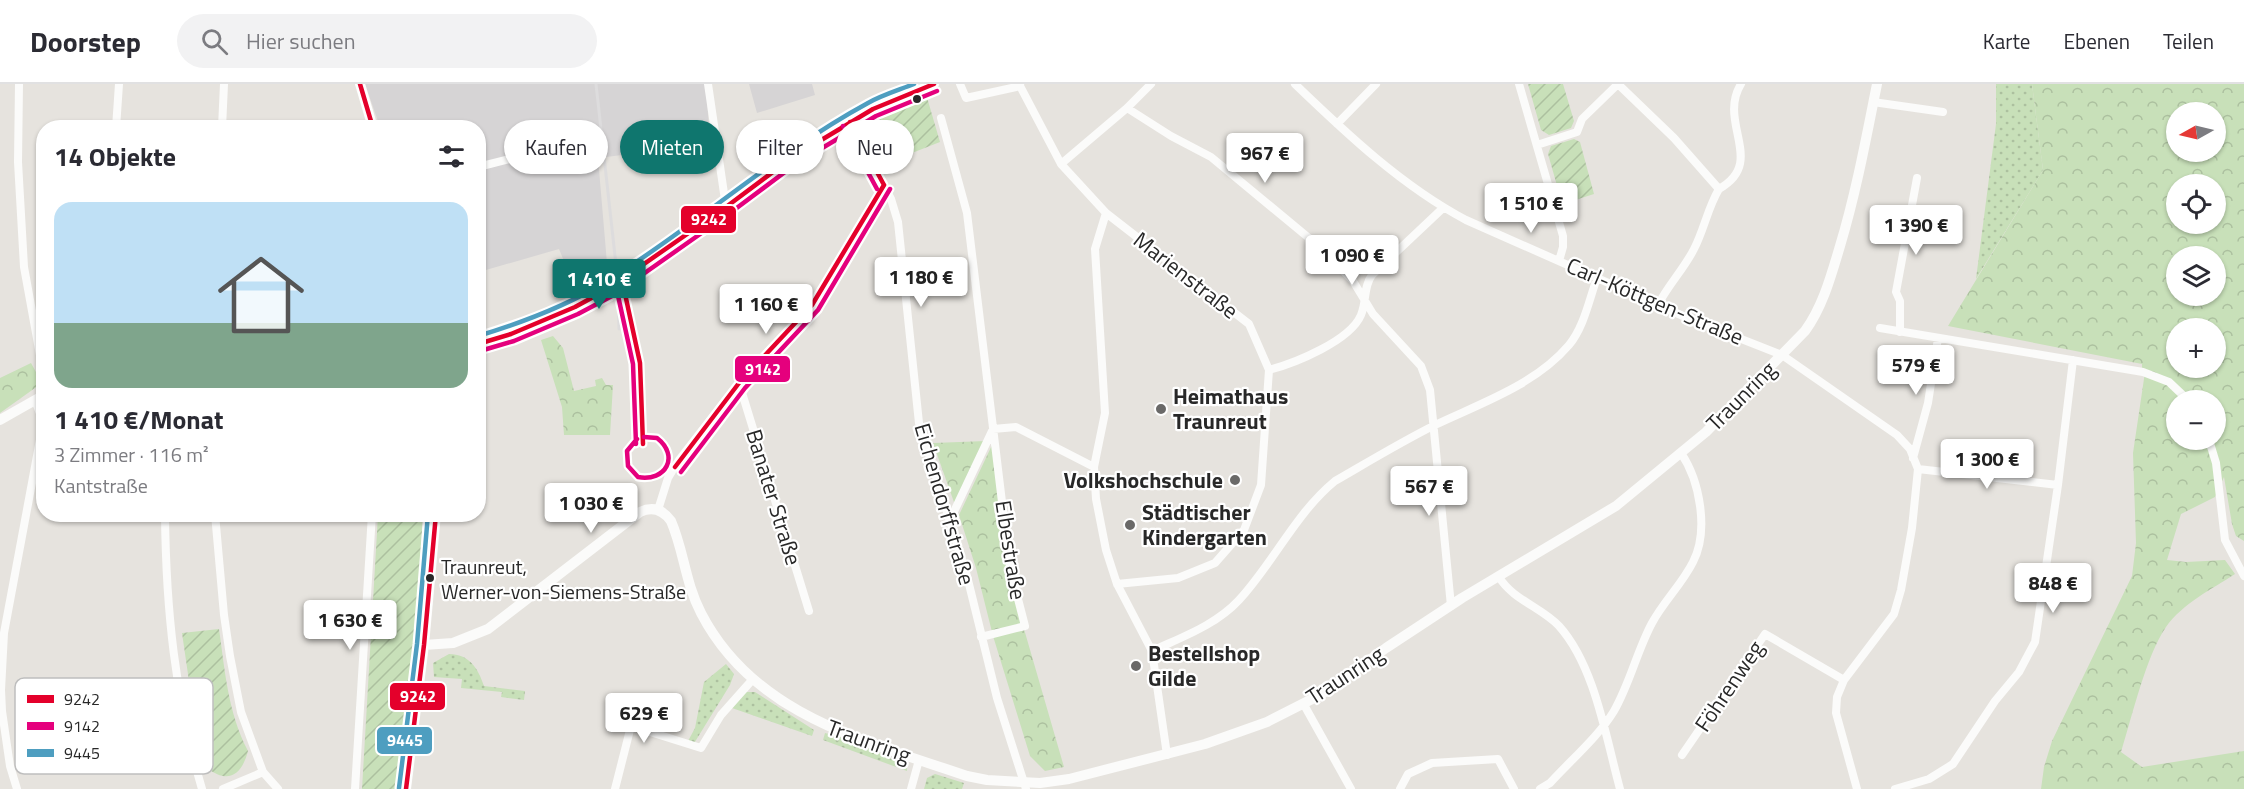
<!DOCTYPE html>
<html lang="de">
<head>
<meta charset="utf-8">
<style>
  body { margin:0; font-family:"Titillium Web",sans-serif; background:#f2f2f3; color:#2b2b33; height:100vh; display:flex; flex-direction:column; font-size:22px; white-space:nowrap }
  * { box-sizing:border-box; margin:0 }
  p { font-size:20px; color:#7c7c81 }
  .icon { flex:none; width:33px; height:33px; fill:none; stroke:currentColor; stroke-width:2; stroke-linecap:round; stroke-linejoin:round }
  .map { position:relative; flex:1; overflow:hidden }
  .panel { position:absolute; left:36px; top:36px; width:450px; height:402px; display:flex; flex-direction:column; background:#fff; border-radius:24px; box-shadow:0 2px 4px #0004 }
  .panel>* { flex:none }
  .banner { position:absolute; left:504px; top:36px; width:570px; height:54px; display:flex; gap:12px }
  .needle { width:39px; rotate:262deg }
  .fabs { position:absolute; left:2166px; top:18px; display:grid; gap:12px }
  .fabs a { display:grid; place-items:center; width:60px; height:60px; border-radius:50%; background:#fff; box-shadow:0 2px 4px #0004; font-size:30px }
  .price { position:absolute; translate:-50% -51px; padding:0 14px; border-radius:6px; background:#fff; color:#222; font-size:20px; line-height:39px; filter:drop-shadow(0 2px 3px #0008) }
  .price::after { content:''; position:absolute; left:50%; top:36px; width:18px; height:14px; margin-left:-9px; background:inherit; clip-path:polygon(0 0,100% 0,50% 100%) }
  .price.selected { background:#0f766e; color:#fff }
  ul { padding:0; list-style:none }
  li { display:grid; align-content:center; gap:12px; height:318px; padding:0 18px }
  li+li { border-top:2px solid #e1e1e2 }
  li span { display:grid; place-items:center; height:186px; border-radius:18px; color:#555 }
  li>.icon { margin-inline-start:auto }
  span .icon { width:108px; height:108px; fill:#fffc; stroke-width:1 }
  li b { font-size:26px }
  h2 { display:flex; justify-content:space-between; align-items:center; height:72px; padding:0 18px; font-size:26px }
  .chip { padding:0 21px; border-radius:27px; background:#fff; box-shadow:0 2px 4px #0004; font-size:21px; line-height:54px }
  .chip.selected { background:#0f766e; color:#fff }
  header { display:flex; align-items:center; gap:36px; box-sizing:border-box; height:84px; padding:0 30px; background:#fff; border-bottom:2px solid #e1e1e2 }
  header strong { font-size:28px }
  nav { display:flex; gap:33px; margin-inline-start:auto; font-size:21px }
  .search { width:420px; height:54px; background:#f2f2f3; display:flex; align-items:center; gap:15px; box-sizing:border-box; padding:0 21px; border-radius:33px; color:#7c7c81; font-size:22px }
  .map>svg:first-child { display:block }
  .industrial { fill:#d6d4d5 }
  .grass { fill:url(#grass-dots) }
  .forest { fill:url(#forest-crowns); fill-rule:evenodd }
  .garden { fill:url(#garden-furrows) }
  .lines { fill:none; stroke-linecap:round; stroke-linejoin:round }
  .street { stroke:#fbfbfa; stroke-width:8 }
  .secondary { stroke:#fbfbfa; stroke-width:10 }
  .rail { stroke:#dddcdd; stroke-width:3 }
  .bus-1-casing { stroke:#fff; stroke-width:9 }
  .bus-2-casing { stroke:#fff; stroke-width:9 }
  .bus-3-casing { stroke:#fff; stroke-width:9 }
  .bus-1 { stroke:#e4002b; stroke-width:4.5 }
  .bus-2 { stroke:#e5007d; stroke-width:4.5 }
  .bus-3 { stroke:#4e9ec0; stroke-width:4.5 }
  .bus-dot { fill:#282828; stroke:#fff; stroke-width:2 }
  .poi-dot { fill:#6a6968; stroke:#fff; stroke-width:2 }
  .labels { text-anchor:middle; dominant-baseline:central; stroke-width:4.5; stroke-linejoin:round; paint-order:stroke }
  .bus-label { font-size:20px; fill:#282828; stroke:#fff; text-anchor:start }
  .street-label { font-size:22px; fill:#282828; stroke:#fff }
  .poi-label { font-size:22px; font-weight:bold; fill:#282828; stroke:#fff; text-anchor:start }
  .key { fill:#fff; stroke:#bebebe; stroke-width:1.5 }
  .key-label { font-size:16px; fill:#282828 }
  .line-badge { stroke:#fff; stroke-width:2 }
  .badge-label { font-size:16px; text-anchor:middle; font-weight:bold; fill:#fff }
</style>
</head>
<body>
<header>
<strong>Doorstep</strong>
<div class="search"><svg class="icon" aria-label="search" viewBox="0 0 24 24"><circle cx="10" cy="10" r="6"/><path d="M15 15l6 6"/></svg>Hier suchen</div>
<nav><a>Karte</a><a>Ebenen</a><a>Teilen</a></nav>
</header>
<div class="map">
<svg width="2244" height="705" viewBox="0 0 2244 705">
  <defs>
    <pattern id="grass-dots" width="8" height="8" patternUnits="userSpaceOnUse" patternTransform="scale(1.5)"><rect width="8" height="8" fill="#c8e0b9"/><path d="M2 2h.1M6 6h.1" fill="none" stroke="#acc09f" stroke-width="1.8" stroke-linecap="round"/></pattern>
    <pattern id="forest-crowns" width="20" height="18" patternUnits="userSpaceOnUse" patternTransform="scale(1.5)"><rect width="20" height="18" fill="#c8e0b9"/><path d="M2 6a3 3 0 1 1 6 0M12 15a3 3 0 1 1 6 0" fill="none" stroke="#acc09f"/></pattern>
    <pattern id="garden-furrows" width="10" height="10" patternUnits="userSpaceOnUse" patternTransform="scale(1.5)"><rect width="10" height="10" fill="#c8e0b9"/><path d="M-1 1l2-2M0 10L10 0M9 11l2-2" fill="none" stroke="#acc09f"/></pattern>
  </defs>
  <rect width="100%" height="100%" fill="#e6e3de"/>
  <path class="industrial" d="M 365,0 L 706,0 L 710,60 L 598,74 L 608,191 L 577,208 L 559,165 L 479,188 L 478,44 L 380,43 Z
    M 749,0 L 812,0 L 815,11 L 757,29 Z"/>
  <path class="grass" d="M 1996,0 L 2032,0 L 2043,86 L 1976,195 L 1996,40 Z
    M 449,570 C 469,570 478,584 484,602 L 525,607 L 524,616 L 501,613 L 502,608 L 461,604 L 462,595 L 434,593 L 433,579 Z
    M 726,580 L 734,590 L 730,601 L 693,661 L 687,659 L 695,644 L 704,598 Z
    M 745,608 L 755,608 L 814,646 L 812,652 L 732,624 Z
    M 825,649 L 847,655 L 907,682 L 907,687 L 823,656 Z
    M 935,690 L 964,699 L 962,705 L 924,705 L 927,694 Z"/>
  <path class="forest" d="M 2032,0 L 2244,0 L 2244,457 L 2236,452 L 2232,440 L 2224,393 L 2215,413 L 2181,430 L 2167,476 L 2186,478 L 2225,476 L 2235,490 C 2212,505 2182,520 2166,543 C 2146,572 2132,633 2121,668 L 2142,683 L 2244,667 L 2244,705 L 2041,705 L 2044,683 L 2052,657 L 2132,492 L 2136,459 L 2133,369 L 2145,288 L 2142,287 L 2142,280 L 1948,242 L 2043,86 ZM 2176,28 L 2216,28 L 2216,68 L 2176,68 ZM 2176,100 L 2216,100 L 2216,140 L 2176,140 ZM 2176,172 L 2216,172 L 2216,212 L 2176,212 ZM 2176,244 L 2216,244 L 2216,284 L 2176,284 ZM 2176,316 L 2216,316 L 2216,356 L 2176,356 Z
    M 553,252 L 563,264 L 574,307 L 596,302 L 595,296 L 602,294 L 606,301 L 613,301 L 610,351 L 564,351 L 562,323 L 541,256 Z
    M 31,279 L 42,299 L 0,329 L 0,294 Z
    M 986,357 L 955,421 L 933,359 Z
    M 993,359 L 1022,541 L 992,548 L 976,484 L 959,431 Z
    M 1024,545 L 1064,683 L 1045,687 L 1030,672 L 993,552 Z"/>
  <path class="garden" d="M 1528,0 L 1563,0 L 1574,37 L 1571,44 L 1549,51 L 1541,46 Z
    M 926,10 L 940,58 L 884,80 L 873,47 L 883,29 Z
    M 1574,55 L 1580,58 L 1594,110 L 1566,119 L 1568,127 L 1564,126 L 1548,70 L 1551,62 Z
    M 378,431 L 423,431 L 415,560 L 395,705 L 362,705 Z
    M 219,545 C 225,587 228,629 248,667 C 242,690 229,701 207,684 L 191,611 L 182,549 Z"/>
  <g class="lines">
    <path class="street" d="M 19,0 L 18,78 L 24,183 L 44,293
      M 708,0 L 726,123
      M 960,0 L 966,14 L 1016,3 L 1020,0
      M 1019,0 L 1061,80 L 1106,129 L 1249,240 L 1269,286 L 1261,401 L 1244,446 L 1215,479 L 1178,494 L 1117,500
      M 1295,0 C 1347,50 1402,102 1466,136 L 1683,232 L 1782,271 L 1897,351 L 1910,365 L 1918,385 L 1912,444 L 1901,506 L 1894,530 L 1844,596 L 1837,613 L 1836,629 L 1857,705
      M 1519,0 L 1563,152 L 1563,163 L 1559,177
      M 1618,0 L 1674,54 L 1719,105 C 1708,123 1704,146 1694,165 C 1684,185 1668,201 1658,221
      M 1873,18 L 1943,28
      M 1127,24 L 1171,52 L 1211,73 L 1321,164 L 1353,197 L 1373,230 L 1421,282 L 1430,306 L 1451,522
      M 941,34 L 967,129 L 1010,484 L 1025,542 L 981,553
      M 850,38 L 891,115 L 898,138 L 919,339 L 967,492 L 997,614 L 1026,705
      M 1337,40 L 1376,0
      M 116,44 L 119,0
      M 222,44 L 224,0
      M 1537,61 L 1577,48 L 1582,35 L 1618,0
      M 1061,80 L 1127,24 L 1151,0
      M 478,83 L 529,70
      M 1719,105 C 1767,78 1717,39 1741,0
      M 1106,129 L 1095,165 L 1105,329 L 1094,383 L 1096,415 L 1106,466 L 1117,500 L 1152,567 L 1167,671
      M 1880,244 L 2143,288 L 2169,298 L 2188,316
      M 1900,248 L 1900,217 L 1896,208 L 1917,94
      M 1269,286 C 1295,279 1350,257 1361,231 C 1367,217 1363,203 1372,191 L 1443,124
      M 739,299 L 809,527
      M 2209,356 L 2216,379 L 2225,456 L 2244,492
      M 1913,374 L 1928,319 L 1938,254
      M 1918,385 L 2058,401
      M 658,426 L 668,394 L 679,376 L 739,299 L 812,221 L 884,101
      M 165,430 C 166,526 175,613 202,705
      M 215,430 L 224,531 L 230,572 L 241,628 L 263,688
      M 950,436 L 993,345 L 1016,343 L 1094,383
      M 1499,493 C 1513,516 1541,523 1559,542 C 1595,582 1606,654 1620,705
      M 1152,567 C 1182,553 1216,541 1239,516 C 1274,478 1295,430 1335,397 C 1368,378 1401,358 1435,341 C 1481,319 1535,301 1569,261 C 1584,243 1589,216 1597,194
      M 1303,619 L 1351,705
      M 1682,671 L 1765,550 L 1844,596
      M 17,705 L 10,682 L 2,627 L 1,606 L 4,549 L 42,345 L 41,332 L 35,316
      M 223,705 L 263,688 L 278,705
      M 355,705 L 372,430
      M 615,705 L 631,642 L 701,664 L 721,631 L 753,595
      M 911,705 L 919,676
      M 1400,705 L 1408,690 L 1432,679 L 1498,675 L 1514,705
      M 1540,705 L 1550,699 C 1570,677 1599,652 1614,627 C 1630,599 1637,567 1652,539 C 1664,517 1682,500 1693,478 C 1709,447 1700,397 1681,369
      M 1895,705 L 1929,695 L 1953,680 L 1995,617 L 2019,588 L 2035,558 L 2058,401 L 2073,276"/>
    <path class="secondary" d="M 360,0 L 373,44
      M 478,260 L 511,250 L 575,223 L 608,205 L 726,123 L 793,73 L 873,25 L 934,0
      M 0,336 L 44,311
      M 424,561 L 453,559 L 488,545 L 640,428 C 653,422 663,426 671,437 C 684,467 685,498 701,529 C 754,632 866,657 967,692 L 987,696 L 1040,699 L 1069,695 L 1205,660 L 1267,638 L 1322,610 L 1386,564 L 1462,514 L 1616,422 L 1706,348 L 1805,247 C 1823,222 1831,192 1840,162 C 1856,109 1866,55 1877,0
      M 406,705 L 424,561 L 436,430"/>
    <path class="rail" d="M 596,0 L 618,199 L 619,245"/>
    <defs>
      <path id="bus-1" d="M 360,0 L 373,44
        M 850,38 L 884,101
        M 622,196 L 640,279 L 643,360
        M 478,260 L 511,250 L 575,223 L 608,205 L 726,123 L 793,73 L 873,25 L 934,0
        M 675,383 L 739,299 L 812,221 L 884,101
        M 406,705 L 424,561 L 436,430"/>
      <path id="bus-2" d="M 843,42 L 877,105
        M 615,198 L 633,280 L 636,360
        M 480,267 L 514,257 L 578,230 L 612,212 L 730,129 L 797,79 L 876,32 L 937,7
        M 637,355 L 627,367 L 628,382 L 638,393 C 666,398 680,372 657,354 L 644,353
        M 681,388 L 745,304 L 818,226 L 890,105"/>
      <path id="bus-3" d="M 478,252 C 521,239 566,222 604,199 C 695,143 774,70 868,19 C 882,11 899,6 914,0
        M 399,704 L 417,560 L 428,430"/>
    </defs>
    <use href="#bus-1" class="bus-1-casing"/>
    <use href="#bus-2" class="bus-2-casing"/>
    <use href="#bus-3" class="bus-3-casing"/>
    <use href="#bus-1" class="bus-1"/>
    <use href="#bus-2" class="bus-2"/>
    <use href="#bus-3" class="bus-3"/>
  </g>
  <g class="bus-dot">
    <circle cx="917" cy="15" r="5"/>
    <circle cx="430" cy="494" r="5"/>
  </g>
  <g class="poi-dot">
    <circle cx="1161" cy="325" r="6"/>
    <circle cx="1235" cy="396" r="6"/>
    <circle cx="1130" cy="441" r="6"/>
    <circle cx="1136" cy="582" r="6"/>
  </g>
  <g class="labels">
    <g class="bus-label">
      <text x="441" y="482">Traunreut,<tspan x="441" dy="25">Werner-von-Siemens-Straße</tspan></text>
    </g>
    <g class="street-label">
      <text transform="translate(1186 191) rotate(38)">Marienstraße</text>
      <text transform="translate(1655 217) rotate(23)">Carl-Köttgen-Straße</text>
      <text transform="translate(1741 312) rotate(-45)">Traunring</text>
      <text transform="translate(774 413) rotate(73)">Banater Straße</text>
      <text transform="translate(945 420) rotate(74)">Eichendorffstraße</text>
      <text transform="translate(1011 466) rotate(81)">Elbestraße</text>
      <text transform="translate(1345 591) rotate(-33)">Traunring</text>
      <text transform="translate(1729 602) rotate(-56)">Föhrenweg</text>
      <text transform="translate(869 657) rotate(20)">Traunring</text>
    </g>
    <g class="poi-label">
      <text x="1173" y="312">Heimathaus<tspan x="1173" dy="25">Traunreut</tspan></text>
      <text x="1223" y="396" text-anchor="end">Volkshochschule</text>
      <text x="1142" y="428">Städtischer<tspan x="1142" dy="25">Kindergarten</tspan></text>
      <text x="1148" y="569">Bestellshop<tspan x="1148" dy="25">Gilde</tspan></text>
    </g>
  </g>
  <rect x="15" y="594" width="198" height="96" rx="9" class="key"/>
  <rect x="27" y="611" width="27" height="8" fill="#e4002b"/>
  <rect x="27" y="638" width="27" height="8" fill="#e5007d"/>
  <rect x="27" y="665" width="27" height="8" fill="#4e9ec0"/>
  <g class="key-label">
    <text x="64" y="621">9242</text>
    <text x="64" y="648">9142</text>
    <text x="64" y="675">9445</text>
  </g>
  <g class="line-badge">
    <rect x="680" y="121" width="57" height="29" rx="6" fill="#e4002b"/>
    <rect x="734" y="271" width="57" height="28" rx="6" fill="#e5007d"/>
    <rect x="389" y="598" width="57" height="29" rx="6" fill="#e4002b"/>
    <rect x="376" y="642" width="57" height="29" rx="6" fill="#4e9ec0"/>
  </g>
  <g class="badge-label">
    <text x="709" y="141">9242</text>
    <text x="763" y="291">9142</text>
    <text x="418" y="618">9242</text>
    <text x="405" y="662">9445</text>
  </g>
</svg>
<div class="fabs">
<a><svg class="needle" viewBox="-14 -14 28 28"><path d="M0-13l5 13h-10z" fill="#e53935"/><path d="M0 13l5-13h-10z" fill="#7c7c81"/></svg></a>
<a><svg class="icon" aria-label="locate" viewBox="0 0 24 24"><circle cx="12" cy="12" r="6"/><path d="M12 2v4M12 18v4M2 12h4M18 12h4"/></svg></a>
<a><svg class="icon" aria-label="layers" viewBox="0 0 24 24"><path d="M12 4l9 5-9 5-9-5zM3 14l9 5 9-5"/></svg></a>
<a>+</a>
<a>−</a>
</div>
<b class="price" style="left:1265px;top:100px">967 €</b>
<b class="price" style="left:1531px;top:150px">1 510 €</b>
<b class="price" style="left:1916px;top:172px">1 390 €</b>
<b class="price" style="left:1352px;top:202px">1 090 €</b>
<b class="price" style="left:921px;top:224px">1 180 €</b>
<b class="price selected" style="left:599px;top:226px">1 410 €</b>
<b class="price" style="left:766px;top:251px">1 160 €</b>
<b class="price" style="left:1916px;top:312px">579 €</b>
<b class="price" style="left:1987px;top:406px">1 300 €</b>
<b class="price" style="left:1429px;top:433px">567 €</b>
<b class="price" style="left:591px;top:450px">1 030 €</b>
<b class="price" style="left:2053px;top:530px">848 €</b>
<b class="price" style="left:350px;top:567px">1 630 €</b>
<b class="price" style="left:644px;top:660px">629 €</b>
<div class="banner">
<a class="chip">Kaufen</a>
<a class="chip selected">Mieten</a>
<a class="chip">Filter</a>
<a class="chip">Neu</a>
</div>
<section class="panel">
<h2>14 Objekte<svg class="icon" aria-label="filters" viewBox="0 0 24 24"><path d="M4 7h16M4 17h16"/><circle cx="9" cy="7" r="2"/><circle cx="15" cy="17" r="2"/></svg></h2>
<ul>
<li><span style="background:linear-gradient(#bfe0f5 65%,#7fa58c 0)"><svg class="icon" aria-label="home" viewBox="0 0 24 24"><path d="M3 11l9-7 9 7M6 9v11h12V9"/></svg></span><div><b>1 410 €/Monat</b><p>3 Zimmer · 116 m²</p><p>Kantstraße</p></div></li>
</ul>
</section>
</div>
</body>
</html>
